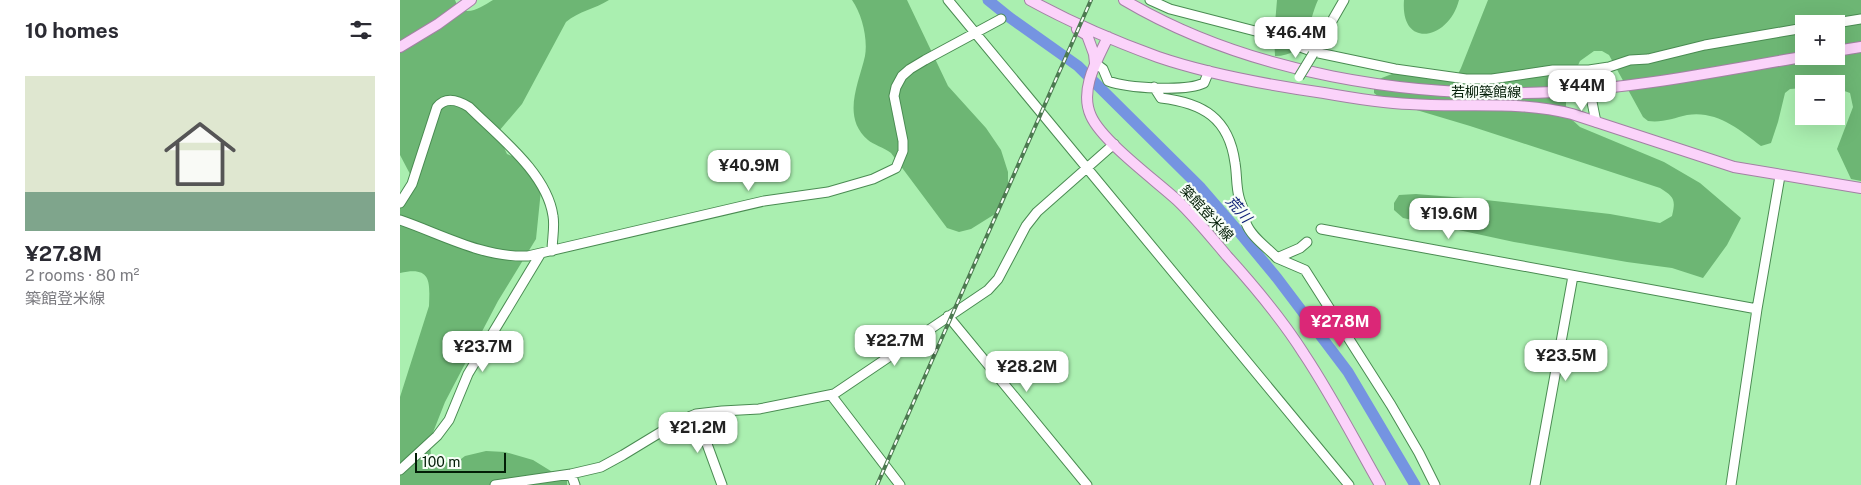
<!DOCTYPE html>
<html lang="en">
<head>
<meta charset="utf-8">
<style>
  body { margin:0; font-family:"Public Sans","Noto Sans JP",sans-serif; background:#f7f7f7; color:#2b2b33; height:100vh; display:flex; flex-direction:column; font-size:19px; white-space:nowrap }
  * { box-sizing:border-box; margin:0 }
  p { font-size:16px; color:#7c7c81 }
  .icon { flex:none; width:28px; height:28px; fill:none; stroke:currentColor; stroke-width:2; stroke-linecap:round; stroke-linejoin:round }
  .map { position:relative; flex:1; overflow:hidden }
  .drawer { display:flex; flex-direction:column; background:#fff; width:400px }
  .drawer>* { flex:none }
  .tools { position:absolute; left:1395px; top:15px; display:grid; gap:10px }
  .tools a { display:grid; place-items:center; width:50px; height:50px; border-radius:0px; background:#fff; box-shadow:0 5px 20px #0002; font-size:25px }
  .scale { position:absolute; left:15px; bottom:12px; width:91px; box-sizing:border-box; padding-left:5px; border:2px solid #031e07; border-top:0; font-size:14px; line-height:18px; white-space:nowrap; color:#031e07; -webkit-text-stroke:4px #f7fef7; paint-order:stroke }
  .price { position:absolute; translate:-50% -42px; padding:0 11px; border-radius:10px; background:#fff; color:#222; font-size:16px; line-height:32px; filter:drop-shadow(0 1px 2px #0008) }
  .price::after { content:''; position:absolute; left:50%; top:30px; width:15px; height:11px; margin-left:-8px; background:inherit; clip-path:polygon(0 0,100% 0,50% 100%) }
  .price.active { background:#db2777; color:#fff }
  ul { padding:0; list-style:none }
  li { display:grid; align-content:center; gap:10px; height:265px; padding:0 25px }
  li span { display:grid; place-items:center; height:155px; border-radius:0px; color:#555 }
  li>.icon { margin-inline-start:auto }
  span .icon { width:90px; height:90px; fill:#fffc; stroke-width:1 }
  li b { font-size:21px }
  h2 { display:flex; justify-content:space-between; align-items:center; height:60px; padding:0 25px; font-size:21px }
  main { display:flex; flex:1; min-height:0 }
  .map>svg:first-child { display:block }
  .forest { fill:#6db674; fill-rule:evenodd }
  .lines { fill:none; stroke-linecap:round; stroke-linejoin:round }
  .river { stroke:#7594e1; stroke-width:11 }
  .minor-casing { stroke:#4a8b52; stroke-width:11 }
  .major-casing { stroke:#a281a3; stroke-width:12 }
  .minor { stroke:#fff; stroke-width:9 }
  .major { stroke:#fbd3fa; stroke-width:10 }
  .rail-casing { stroke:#4c7950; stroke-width:4 }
  .rail { stroke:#f7fef7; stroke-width:2; stroke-dasharray:5.5; stroke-linecap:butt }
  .minor-bridge-casing { stroke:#4a8b52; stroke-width:11; stroke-linecap:butt }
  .minor-bridge { stroke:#fff; stroke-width:9 }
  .labels { text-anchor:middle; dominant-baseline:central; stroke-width:4.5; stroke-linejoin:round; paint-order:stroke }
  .street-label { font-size:14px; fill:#031e07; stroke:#f7fef7 }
  .water-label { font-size:15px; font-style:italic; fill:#0d1e76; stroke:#f7fef7 }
</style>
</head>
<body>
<main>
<section class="drawer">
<h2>10 homes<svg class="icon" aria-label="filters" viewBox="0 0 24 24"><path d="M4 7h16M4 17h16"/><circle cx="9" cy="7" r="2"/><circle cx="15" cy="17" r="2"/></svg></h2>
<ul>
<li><span style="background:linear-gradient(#dfe7d0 75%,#7fa58c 0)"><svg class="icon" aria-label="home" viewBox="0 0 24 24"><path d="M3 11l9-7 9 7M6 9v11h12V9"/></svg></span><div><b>¥27.8M</b><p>2 rooms · 80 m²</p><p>築館登米線</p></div></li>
</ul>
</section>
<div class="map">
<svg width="1461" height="485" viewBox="0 0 1461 485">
  <rect width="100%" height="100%" fill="#aaefb0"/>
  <path class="forest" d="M 0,0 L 55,0 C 62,20 80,8 93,0 L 209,0 C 195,9 179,11 166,22 L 122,104 L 99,131 L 99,137 L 107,154 L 124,161 L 141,190 L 136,239 L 98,301 L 45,402 L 30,440 L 31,458 L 35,463 L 57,462 L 65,456 L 86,451 L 105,452 L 133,460 L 167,481 L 167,485 L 0,485 L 0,397 L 29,306 C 30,281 31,266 0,273 L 0,199 L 6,187 L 10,174 L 0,155 Z
    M 452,0 L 507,0 L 548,86 L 586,128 L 601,150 L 608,172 L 608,187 L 595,214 L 571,229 L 559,232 L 547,228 L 491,153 C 485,148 472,144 468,140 C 441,117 459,83 465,56 C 468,39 462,14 452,0 Z
    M 877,0 L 918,0 C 907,24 909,56 875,56 L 874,36 Z
    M 1004,0 L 1059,0 C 1049,40 1000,50 1004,0 Z
    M 1088,0 L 1461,0 L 1461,181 L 1451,179 L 1437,149 L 1453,107 L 1450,93 L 1436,88 L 1436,84 L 1404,84 L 1404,88 L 1390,89 L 1385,93 L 1378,122 L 1371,143 L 1361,146 C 1339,129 1316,110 1287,115 C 1274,118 1262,123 1248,121 L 1243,117 L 1209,55 L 1202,51 L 1194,51 L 1180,61 L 1166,91 L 1166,106 L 1169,117 L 1180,127 L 1264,162 L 1300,183 L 1341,218 L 1327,245 L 1303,278 L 1272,268 L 1227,262 L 1114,242 L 1003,218 L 994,210 L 994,203 L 999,195 L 1016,194 L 1077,199 L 1210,214 L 1260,223 L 1272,216 C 1276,199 1274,197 1260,188 L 1070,126 L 983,100 L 974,93 L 974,81 L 997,72 L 1023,76 L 1033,80 L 1049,80 L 1056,78 L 1061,68 ZM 1404,24 L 1436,24 L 1436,56 L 1404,56 Z"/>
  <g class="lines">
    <path class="river" d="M 588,0 L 609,17 L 678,66 L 801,188 L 839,232 L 877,278 L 948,372 L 1015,485"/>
    <defs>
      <path id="minor" d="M 548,0 L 949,485
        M 750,0 L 770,9 L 859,32 L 914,52 L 995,69 L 1066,79 L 1092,79 L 1153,70 L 1189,70 L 1209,67 L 1230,60 L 1248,59 L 1305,45 L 1404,28
        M 1430,24 L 1461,19
        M 913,54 L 944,0
        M 695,63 L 703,69 L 708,81 C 727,88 786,92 804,83 L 809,71
        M 1189,70 L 1190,81
        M 754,87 L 761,98 C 803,103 829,118 835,163 C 837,174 836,186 839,197 C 840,202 843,207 844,212 C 845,216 845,220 846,223 C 851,237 868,248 877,258
        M 1191,97 L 1196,122
        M 0,203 L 12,184 L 37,107 C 46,96 58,100 69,107 C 98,136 147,173 153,216 C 155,227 152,240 152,251
        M 0,220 C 41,234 83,258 128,256 L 364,201 L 428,192 L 473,179 L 496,168 L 503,151 L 503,141 L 494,96 L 496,87 L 502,76 L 510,69 L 525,60 L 601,19
        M 921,229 L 1357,309
        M 907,242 L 900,248 L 877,258 L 905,270 L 991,405 L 1019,453 L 1035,485
        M 548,316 L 687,485
        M 431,395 L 500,485
        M 296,414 L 322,485
        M 0,470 L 37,436 L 49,420 L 68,374 L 141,253
        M 171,474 L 175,485
        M 95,485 L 171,474 L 201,467 L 223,455 L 279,421 L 296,414 L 322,411 L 359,409 L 434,394 L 588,290 L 598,279 L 626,226 L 637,212 L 714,144
        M 1135,485 L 1173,276
        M 1331,485 L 1357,309 L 1380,176"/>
      <path id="major" d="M 630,0 C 670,22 714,41 758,57 C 811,75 868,85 924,93 C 952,98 981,103 1010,104 C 1064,108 1119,100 1172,114 L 1334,167 L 1461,188
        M 724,0 C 849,74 1011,99 1154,92 C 1239,88 1324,70 1408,56
        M 677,29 L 687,35 L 694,54 L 695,63
        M 708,37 C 697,60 679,90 691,116 C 702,141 755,180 777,200 C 795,217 811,237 827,256 C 855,287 882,319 904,354 C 932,396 955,441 980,485
        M 0,47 L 38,24 L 71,0
        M 1436,51 L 1461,47"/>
    </defs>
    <use href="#minor" class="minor-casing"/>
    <use href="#major" class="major-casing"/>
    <use href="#minor" class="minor"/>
    <use href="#major" class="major"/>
    <defs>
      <path id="rail" d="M 477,485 L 691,0"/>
    </defs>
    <use href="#rail" class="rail-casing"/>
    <use href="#rail" class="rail"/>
    <defs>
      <path id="minor-bridge" d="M 899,77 L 913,54"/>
    </defs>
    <use href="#minor-bridge" class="minor-bridge-casing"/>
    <use href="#minor-bridge" class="minor-bridge"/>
  </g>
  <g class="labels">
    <g class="street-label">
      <text x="1086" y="92">若柳築館線</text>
      <text transform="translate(807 213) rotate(47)">築館登米線</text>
    </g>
    <g class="water-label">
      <text transform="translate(839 209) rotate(49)">荒川</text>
    </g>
  </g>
</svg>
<div class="tools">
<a>+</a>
<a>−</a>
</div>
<div class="scale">100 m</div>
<b class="price" style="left:896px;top:59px">¥46.4M</b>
<b class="price" style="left:1182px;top:112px">¥44M</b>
<b class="price" style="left:349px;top:192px">¥40.9M</b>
<b class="price" style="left:1049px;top:240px">¥19.6M</b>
<b class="price active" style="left:940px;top:348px">¥27.8M</b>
<b class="price" style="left:495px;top:367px">¥22.7M</b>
<b class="price" style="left:83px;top:373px">¥23.7M</b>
<b class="price" style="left:1166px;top:382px">¥23.5M</b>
<b class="price" style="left:627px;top:393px">¥28.2M</b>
<b class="price" style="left:298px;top:454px">¥21.2M</b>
</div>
</main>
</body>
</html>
